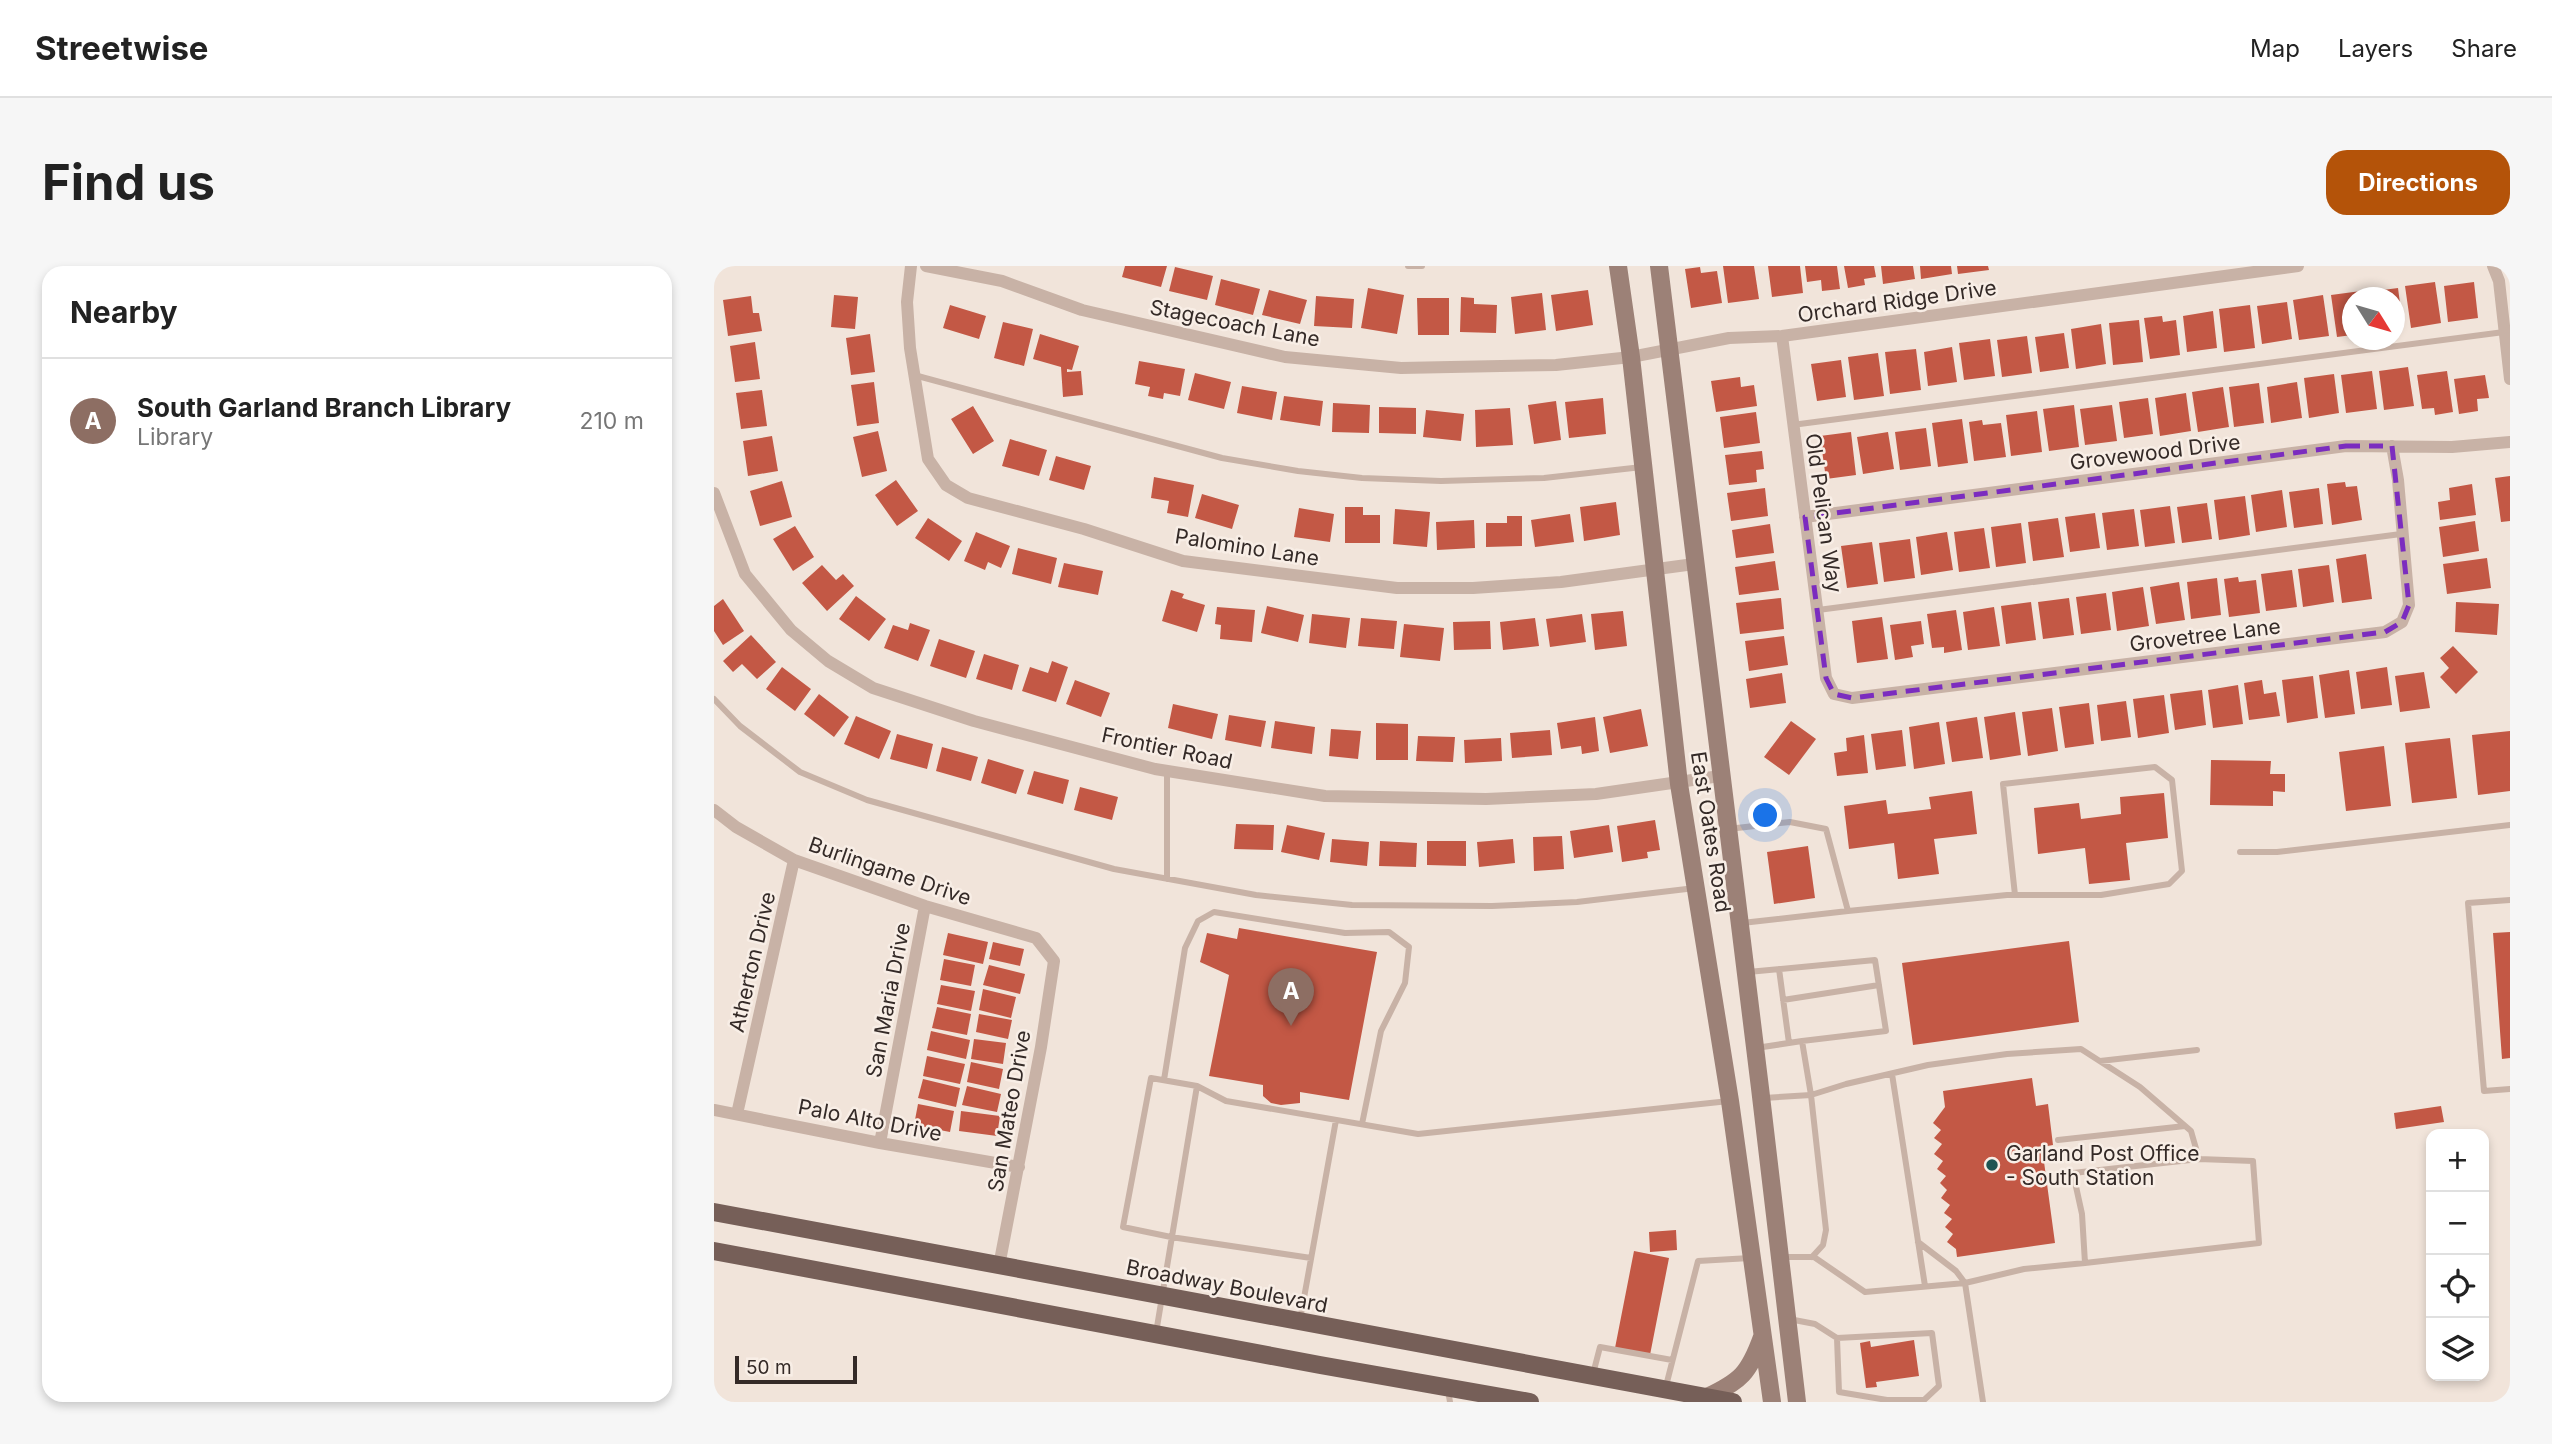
<!DOCTYPE html>
<meta charset="utf-8">
<style>
body{margin:0;font-family:Inter,sans-serif;background:#f6f6f6;color:#222}
.controls{position:absolute;right:21px;bottom:21px;display:grid;overflow:hidden;border-radius:14px;box-shadow:0 4px 10px #0003}
.controls button{width:63px;height:63px;display:grid;place-items:center;padding:0;border:0;border-bottom:2px solid #e0e0e0;background:#fff;color:#222;font:35px sans-serif}
.compass{position:absolute;left:1628px;top:21px;width:63px;height:63px;border-radius:50%;background:#fff;box-shadow:0 4px 10px #0003;rotate:127deg}
.scale{position:absolute;left:21px;bottom:18px;width:122px;box-sizing:border-box;padding-left:7px;border:4px solid #342a27;border-top:0;font-size:19px;line-height:24px;white-space:nowrap;color:#342a27;-webkit-text-stroke:5px #f8eee6;paint-order:stroke}
.you{position:absolute;left:1052px;top:550px;width:24px;height:24px;margin:-18px;border:5px solid #fff;border-radius:50%;background:#1a73e8;box-shadow:0 0 0 10px #1a73e833}
.badge{display:grid;place-items:center;width:46px;height:46px;border-radius:50%;background:#b45309;color:#fff;font-size:23px;font-weight:700}
.pin{position:absolute;translate:-50% -58px;filter:drop-shadow(0 2px 4px #0008)}
.pin::after{content:'';position:absolute;top:37px;width:24px;height:21px;background:inherit;clip-path:polygon(0 0,100% 0,50% 100%)}
.list{margin:0;padding:0;list-style:none}
h2{display:flex;justify-content:space-between;align-items:center;height:91px;margin:0;padding:0 28px;font-size:30px}
h2 small{font-size:23px;font-weight:400;color:#767676}
.list li{display:grid;grid-template-columns:46px 1fr auto;gap:21px;align-items:center;box-sizing:border-box;height:126px;padding:0 28px;border-top:2px solid #e0e0e0}
.list b{display:block;font-size:26px;white-space:nowrap}
.list p{margin:0;font-size:23px;white-space:nowrap;color:#767676}
.list em{font-size:23px;font-style:normal;color:#767676}
.icon{flex:none;width:38px;height:38px;fill:none;stroke:currentColor;stroke-width:2;stroke-linecap:round;stroke-linejoin:round}
.map{position:relative;flex:none;width:1796px;height:1136px;overflow:hidden;border-radius:21px}
header{display:flex;align-items:center;gap:42px;box-sizing:border-box;height:98px;padding:0 35px;background:#fff;border-bottom:2px solid #e0e0e0}
header strong{font-size:33px}
nav{display:flex;gap:38px;margin-inline-start:auto;font-size:24px}
.intro{display:flex;align-items:center;justify-content:space-between;box-sizing:border-box;height:168px;padding:0 42px}
h1{margin:0;font-size:49px}
.button{padding:18px 32px;border-radius:21px;background:#b45309;color:#fff;font-size:24px;font-weight:700}
main{display:flex;gap:42px;padding:0 42px}
aside{flex:1;background:#fff;border-radius:21px;box-shadow:0 4px 10px #0003}
.map>svg:first-child{display:block}
.building{fill:#c35845}
.lines{fill:none;stroke-linecap:round;stroke-linejoin:round}
.service{stroke:#c8b2a6;stroke-width:6}
.minor{stroke:#c8b2a6;stroke-width:12}
.secondary{stroke:#9c8177;stroke-width:18}
.primary{stroke:#765f58;stroke-width:18}
.marked{fill:none;stroke:#7b2cbf;stroke-width:5;stroke-dasharray:14 9;stroke-linejoin:round}
.poi-dot{fill:#1e5553;stroke:#f8eee6;stroke-width:2.5}
.labels{text-anchor:middle;dominant-baseline:central;stroke-width:5;stroke-linejoin:round;paint-order:stroke}
.street-label{font-size:21px;fill:#342a27;stroke:#f8eee6}
.poi-label{font-size:21px;fill:#342a27;stroke:#f8eee6;text-anchor:start}
</style>
<header>
<strong>Streetwise</strong>
<nav><a>Map</a><a>Layers</a><a>Share</a></nav>
</header>
<div class="intro"><h1>Find us</h1><a class="button">Directions</a></div>
<main>
<aside>
<h2>Nearby<small></small></h2>
<ul class="list">
<li><span class="badge" style="background:#8d6e63">A</span><div><b>South Garland Branch Library</b><p>Library</p></div><em>210 m</em></li>
</ul>
</aside>
<div class="map">
<svg width="1796" height="1136" viewBox="0 0 1796 1136">
<rect width="100%" height="100%" fill="#f1e4da"/>
<path class="building" d="M411,0H453L447,21L408,11Z
M1009,0H1040L1045,33L1014,37Z
M1054,0H1086L1089,27L1058,31Z
M1091,0H1123L1126,23L1108,25L1107,14L1093,16Z
M1130,0H1160L1162,11L1150,13L1151,19L1134,22Z
M1167,0H1199L1201,13L1169,18Z
M1206,0H1237L1238,8L1207,13Z
M1243,0H1274L1275,4L1244,8Z
M461,1L499,10L493,34L455,25Z
M986,1L987,7L1003,5L1008,37L977,42L971,3Z
M507,13L546,23L539,49L501,39Z
M1721,16L1727,57L1697,62L1691,20Z
M1760,16L1764,52L1734,56L1730,20Z
M654,22L690,29L683,68L647,62Z
M1684,22L1689,60L1680,61V32H1655L1654,26Z
M555,24L593,34L586,58L548,49Z
M874,24L879,59L842,65L837,29Z
M1647,25L1648,32H1638V69L1623,71L1617,29Z
M828,27L832,64L801,68L797,31Z
M120,29L144,31L141,63L117,61Z
M1609,29L1615,70L1585,74L1579,34Z
M37,30L39,47H45L48,65L14,70L9,34Z
M602,30L640,33L638,62L600,60Z
M747,31L760,32V38L783,39L782,67L746,66Z
M703,32H735V69H704Z
M1573,36L1578,73L1548,78L1543,40Z
M236,39L272,50L265,73L229,62Z
M1536,39L1541,82L1510,86L1505,43Z
M1499,45L1503,82L1473,86L1469,50Z
M1448,50L1449,56L1462,54L1466,89L1436,93L1430,52Z
M1425,54L1429,96L1399,99L1395,57Z
M289,56L319,63L310,100L280,92Z
M1387,58L1392,98L1362,103L1357,63Z
M1350,67L1355,102L1326,106L1321,71Z
M156,68L161,106L137,109L132,72Z
M326,68L365,80L358,104L353,103V106L367,105L369,129L349,131L347,101L319,93Z
M1313,70L1318,107L1288,111L1283,74Z
M1276,73L1281,110L1250,114L1245,77Z
M41,76L46,113L21,116L16,80Z
M1238,81L1243,116L1214,120L1210,86Z
M1202,83L1207,124L1176,128L1171,86Z
M1164,87L1170,130L1140,134L1134,91Z
M1127,94L1132,131L1103,135L1097,98Z
M425,95L471,103L466,130L450,127L449,133L434,130L436,121L421,118Z
M1694,101L1700,140L1670,144L1665,105Z
M1658,105L1663,143L1632,147L1627,109Z
M1733,105L1739,146L1721,149L1720,142L1708,143L1703,109Z
M481,107L517,116L510,143L474,134Z
M1620,108L1625,147L1595,152L1590,112Z
M1771,109L1775,132L1763,133L1764,145L1745,148L1740,113Z
M1026,111L1027,121L1040,119L1043,140L1002,146L997,115Z
M160,116L165,157L143,160L137,119Z
M1583,116L1588,152L1557,157L1553,121Z
M1545,117L1550,157L1520,161L1515,121Z
M528,120L563,126L558,154L523,147Z
M1509,121L1515,161L1484,166L1478,126Z
M48,124L53,160L27,163L22,127Z
M1472,127L1477,165L1446,170L1441,132Z
M570,130L609,135L606,160L566,154Z
M889,132L892,168L855,172L851,136Z
M1434,132L1439,168L1410,172L1405,136Z
M842,135L847,174L820,178L814,139Z
M619,137L656,139L655,167L618,166Z
M1360,139L1365,181L1335,185L1329,143Z
M1398,139L1403,175L1371,179L1366,143Z
M259,140L280,175L259,188L237,153Z
M665,141L702,142V168L665,167Z
M796,142L799,179L762,181L761,144Z
M712,144L750,148L747,175L709,171Z
M1323,145L1328,186L1297,190L1292,149Z
M1042,146L1046,177L1010,182L1006,151Z
M1248,153L1254,197L1224,201L1218,157Z
M1268,154L1269,159L1287,157L1292,191L1260,195L1255,156Z
M1212,162L1217,200L1186,204L1181,166Z
M164,165L173,205L148,211L139,171Z
M1137,166L1142,209L1112,213L1106,170Z
M1174,166L1180,203L1149,208L1143,171Z
M58,170L64,205L34,210L29,175Z
M296,173L333,184L325,210L288,200Z
M1048,185L1050,203L1042,204L1043,216L1015,219L1011,189Z
M342,190L377,200L370,224L335,214Z
M1796,210V255L1787,256L1781,212Z
M440,211L480,219L474,251L453,247L455,235L437,232Z
M182,214L204,245L183,260L161,229Z
M68,215L78,251L46,260L36,225Z
M1631,216L1632,221L1643,220L1648,254L1618,259L1613,218Z
M1758,218L1762,249L1726,254L1724,236L1736,234L1735,222Z
M1051,222L1054,250L1017,255L1013,227Z
M1605,222L1609,258L1580,262L1575,226Z
M1568,224L1573,261L1542,266L1537,229Z
M488,228L525,239L518,263L481,252Z
M1531,230L1536,269L1505,274L1500,234Z
M902,236L906,269L870,275L866,241Z
M1493,237L1498,273L1468,277L1463,241Z
M1456,240L1461,277L1431,281L1426,244Z
M631,241H649V249H666V277H631Z
M585,242L620,248L616,276L580,271Z
M681,243L716,246L713,281L679,278Z
M1420,243L1425,280L1393,284L1388,247Z
M1381,247L1386,282L1356,286L1351,251Z
M856,248L860,276L821,281L817,254Z
M793,250H808V280L772,281V257H793Z
M214,252L248,275L235,295L201,272Z
M1344,252L1350,291L1319,295L1314,256Z
M760,254L761,282L723,284L722,256Z
M1761,255L1765,285L1729,291L1725,261Z
M1307,257L1312,297L1282,301L1277,261Z
M1056,258L1060,287L1022,292L1018,264Z
M81,260L100,291L79,305L59,273Z
M1270,262L1276,302L1245,306L1240,266Z
M262,266L296,280L287,302L274,296L271,304L250,295Z
M1233,266L1239,304L1207,309L1202,271Z
M1196,273L1201,312L1170,316L1165,277Z
M1158,276L1164,318L1133,322L1127,280Z
M304,282L343,292L337,318L298,308Z
M1652,288L1658,333L1628,337L1622,293Z
M1773,292L1777,322L1733,328L1729,298Z
M1061,295L1065,324L1025,329L1021,301Z
M350,297L389,305L384,329L344,321Z
M108,299L122,314L129,308L140,320L113,345L88,317Z
M1615,299L1620,336L1589,341L1584,303Z
M1578,304L1583,341L1552,345L1547,308Z
M1524,311L1525,316L1542,314L1546,347L1515,351L1510,313Z
M1503,312L1507,349L1477,353L1473,316Z
M1465,316L1471,354L1442,358L1436,321Z
M1429,321L1435,360L1403,365L1398,326Z
M457,324L470,328L468,332L491,339L483,366L448,355Z
M1392,327L1397,364L1367,368L1362,331Z
M142,330L172,353L155,375L125,353Z
M1067,332L1070,363L1026,368L1022,337Z
M1355,332L1360,369L1329,373L1324,336Z
M9,333L30,365L9,379L0,365V340Z
M1317,336L1322,374L1292,378L1287,340Z
M1742,336L1785,338L1783,369L1741,366Z
M553,340L590,349L584,376L547,367Z
M503,341L541,344L538,376L506,373L507,359L501,358Z
M1280,341L1286,380L1254,384L1249,346Z
M1242,344L1248,384L1230,387V381L1218,382L1213,348Z
M909,345L913,380L881,384L877,348Z
M598,348L636,352L632,382L595,377Z
M868,348L872,376L836,381L832,353Z
M1168,351L1174,393L1143,397L1138,355Z
M647,352L683,355L680,383L644,380Z
M821,352L825,380L789,384L786,356Z
M776,355L777,383L740,384L739,356Z
M1207,355L1210,378L1197,380L1199,391L1181,394L1176,359Z
M196,357L216,364L204,395L170,382L179,359L194,364Z
M690,358L730,362L726,395L686,391Z
M37,369L62,396L43,413L28,398L19,406L9,395Z
M1070,370L1074,399L1035,405L1031,375Z
M225,373L261,385L252,412L216,400Z
M1739,380L1764,406L1742,428L1726,411L1735,402L1726,392Z
M270,388L305,399L298,424L262,413Z
M338,395L354,401L342,436L308,425L316,401L334,407Z
M68,401L97,423L81,445L52,423Z
M1673,401L1678,439L1647,443L1642,406Z
M1635,404L1641,448L1611,452L1605,409Z
M1710,406L1716,442L1686,446L1681,410Z
M1068,407L1072,437L1036,442L1032,413Z
M1599,410L1604,452L1573,457L1568,414Z
M361,414L396,427L387,451L352,438Z
M1548,414L1550,428L1562,426L1566,450L1535,454L1530,417Z
M1524,419L1529,458L1499,462L1494,424Z
M1488,424L1492,459L1461,464L1456,428Z
M105,428L135,451L120,471L90,448Z
M1450,429L1455,467L1424,472L1419,433Z
M1412,435L1417,471L1387,475L1383,439Z
M1375,437L1380,478L1351,482L1345,441Z
M459,438L504,448L498,473L454,462Z
M1338,442L1344,485L1314,490L1308,446Z
M927,443L934,480L896,487L889,451Z
M1301,446L1307,489L1276,494L1270,451Z
M515,449L552,455L547,481L511,474Z
M142,450L177,465L165,493L130,478Z
M881,451L885,485L868,488L867,480L847,483L843,457Z
M1263,451L1269,492L1238,496L1232,456Z
M561,455L601,461L598,488L557,482Z
M1077,455L1102,473L1075,509L1050,491Z
M1225,456L1231,498L1200,503L1195,461Z
M662,457L694,458V494H662Z
M617,463L647,465L644,493L615,490Z
M836,464L838,489L798,492L796,467Z
M1188,464L1192,500L1162,504L1157,468Z
M1796,465V525L1764,529L1758,469Z
M183,468L219,478L213,503L176,493Z
M1150,469L1154,507L1123,510L1120,487L1133,485L1132,472Z
M704,470L741,471L739,496L702,495Z
M787,472L788,495L751,497L750,474Z
M1736,472L1743,532L1698,537L1691,477Z
M1670,480L1677,540L1632,545L1625,486Z
M228,481L264,491L257,515L222,505Z
M274,493L310,504L302,528L267,517Z
M1497,494L1557,495L1556,508H1571V526L1559,525V540L1496,539Z
M320,505L355,514L349,538L313,528Z
M366,521L404,531L398,554L360,544Z
M1258,525L1263,568L1220,573L1225,608L1184,613L1180,577L1135,583L1130,540L1172,534L1174,548L1217,543L1215,531Z
M1450,527L1454,572L1412,577L1416,614L1375,618L1371,582L1324,588L1320,542L1365,537L1367,553L1407,548L1406,531Z
M941,554L946,584L933,586L934,592L908,596L903,560Z
M522,558L560,559L559,584L520,583Z
M573,559L611,567L605,594L567,586Z
M895,559L899,586L860,592L856,565Z
M848,570L850,603L820,605L819,571Z
M618,573L655,576L653,600L616,596Z
M799,573L801,597L765,601L763,576Z
M666,575L703,577L702,601L665,600Z
M713,575H752V600L713,599Z
M1094,580L1101,632L1060,638L1053,586Z
M525,662L663,686L635,834L586,826V837L567,839L557,837L549,830V819L495,810L515,709L486,696L493,667L523,673Z
M1796,666V792L1788,793L1779,667Z
M234,667L274,676L269,698L229,689Z
M1355,675L1365,756L1199,779L1188,697Z
M279,676L310,683L306,700L275,693Z
M230,693L261,699L257,720L226,714Z
M275,699L311,708L306,728L269,719Z
M227,719L261,725L257,745L223,738Z
M269,723L302,731L297,752L265,744Z
M223,741L257,748L253,769L218,762Z
M265,748L298,754L294,773L262,766Z
M217,765L256,774L252,793L213,784Z
M260,773L292,777L289,798L257,793Z
M213,790L251,798L246,818L209,810Z
M257,796L289,803L285,823L253,816Z
M1318,812L1322,840L1334,838L1339,879L1328,881L1341,977L1243,991L1242,983L1233,976L1239,968L1231,961L1238,953L1230,947L1236,939L1227,932L1233,924L1226,917L1232,910L1223,903L1229,895L1220,888L1228,878L1220,872L1227,864L1219,857L1231,841L1229,825Z
M209,813L246,822L242,841L204,832Z
M253,820L287,828L283,846L248,839Z
M204,838L240,845L236,866L200,859Z
M1727,840L1730,856L1682,863L1680,847Z
M247,845L286,850L283,870L245,865Z
M962,964L963,984L936,986L935,966Z
M920,985L955,992L936,1089L901,1082Z
M1200,1074L1205,1110L1162,1116L1163,1121L1152,1122L1146,1077L1156,1075L1157,1081Z"/>
<g class="lines">
<path class="service" d="M694,0H708
M200,109L508,192L584,205L648,212L727,215L830,212L928,201
M1078,159L1790,66
M1104,344L1687,268
M0,433L26,460L86,506L153,534L400,603L542,629L638,639L778,640L863,636L981,622
M1014,563L1076,556L1112,563L1134,645L1028,657
M1526,586H1563L1796,559
M453,613V505
M1796,634L1754,637L1770,825L1796,823
M1134,645L1293,629H1387L1455,618L1468,605L1458,514L1441,501L1289,518L1301,629
M1065,703L1075,777
M1034,706L1161,694L1172,765L1088,775L1097,829L1112,964L1109,979L1098,991
M1069,734L1165,719
M1042,782L1088,775
M1386,795L1483,784
M1178,808L1211,1020
M450,814L471,682L484,655L500,646L631,667L675,666L695,681L691,717L667,765L648,858
M1050,832L1097,829L1132,818L1214,799L1293,788L1367,783L1426,821L1477,865L1485,893L1359,907L1368,948L1371,997L1310,1003L1251,1017L1269,1136
M1344,874L1471,860
M1204,976L1242,1005L1251,1017
M1068,991H1100L1151,1026L1251,1017
M597,992L457,971L409,961L437,812L483,820L512,835L704,868L1015,835
M1371,997L1545,977L1539,895L1485,893
M1075,1053L1101,1058L1123,1072L1218,1067L1225,1120L1208,1136
M586,1054L622,854
M442,1067L483,820
M1123,1072L1125,1126L1173,1134
M879,1108L886,1081L958,1094
M952,1120L984,995L1036,992
M734,1124L736,1136
M1173,1136V1134H1209"/>
<path class="minor" d="M197,0L193,36L196,82L214,193L232,219L254,232L370,263L469,295L683,322H759L847,316L980,298
M212,0L288,15L368,44L571,91L687,102L842,99L917,91L1015,72L1068,70L1584,0
M1779,0L1785,15L1796,113
M1068,70L1112,412L1120,428L1138,432L1671,366L1688,356L1695,339L1684,214L1678,180
M0,227L31,308L77,364L114,395L159,422L260,455L441,503L611,530L772,533L882,528L1006,510
M1091,251L1632,180L1738,181L1796,176
M0,544L22,561L80,594L211,640L322,672L340,695L327,781L285,1000
M0,844L166,877L305,901
M23,848L80,594
M166,877L211,640"/>
<path class="secondary" d="M904,0L917,91L965,518L1016,835L1058,1136
M945,0C990,379 1040,757 1083,1136
M993,1131C1027,1115 1035,1107 1048,1071"/>
<path class="primary" d="M0,946L1019,1136
M0,985L606,1099L816,1136"/>
</g>
<path class="marked" d="M1632,180H1678L1695,339L1688,356L1671,366L1138,432L1120,428L1112,412L1091,251Z"/>
<circle class="poi-dot" cx="1278" cy="899" r="7"/>
<g class="labels">
<g class="street-label">
<text transform="translate(1183 35) rotate(-8)">Orchard Ridge Drive</text>
<text transform="translate(521 57) rotate(11)">Stagecoach Lane</text>
<text transform="translate(1441 186) rotate(-7)">Grovewood Drive</text>
<text transform="translate(1110 247) rotate(82)">Old Pelican Way</text>
<text transform="translate(533 281) rotate(9)">Palomino Lane</text>
<text transform="translate(1491 369) rotate(-7)">Grovetree Lane</text>
<text transform="translate(453 482) rotate(12)">Frontier Road</text>
<text transform="translate(997 566) rotate(81)">East Oates Road</text>
<text transform="translate(176 605) rotate(19)">Burlingame Drive</text>
<text transform="translate(38 696) rotate(-77)">Atherton Drive</text>
<text transform="translate(174 734) rotate(-79)">San Maria Drive</text>
<text transform="translate(295 845) rotate(-80)">San Mateo Drive</text>
<text transform="translate(156 854) rotate(11)">Palo Alto Drive</text>
<text transform="translate(513 1020) rotate(11)">Broadway Boulevard</text>
</g>
<g class="poi-label">
<text x="1292" y="887">Garland Post Office<tspan x="1292" dy="24">- South Station</tspan></text>
</g>
</g>
</svg>
<div class="controls">
<button>+</button>
<button>−</button>
<button><svg class="icon" aria-label="locate" viewBox="0 0 24 24"><circle cx="12" cy="12" r="6"/><path d="M12 2v4M12 18v4M2 12h4M18 12h4"/></svg></button>
<button><svg class="icon" aria-label="layers" viewBox="0 0 24 24"><path d="M12 4l9 5-9 5-9-5zM3 14l9 5 9-5"/></svg></button>
</div>
<svg class="compass" viewBox="-18 -18 36 36"><path d="M0-13l5 13h-10z" fill="#e53935"/><path d="M0 13l5-13h-10z" fill="#767676"/></svg>
<div class="scale">50 m</div>
<div class="you"></div>
<div class="pin badge" style="left:577px;top:760px;background:#8d6e63">A</div>
</div>
</main>
